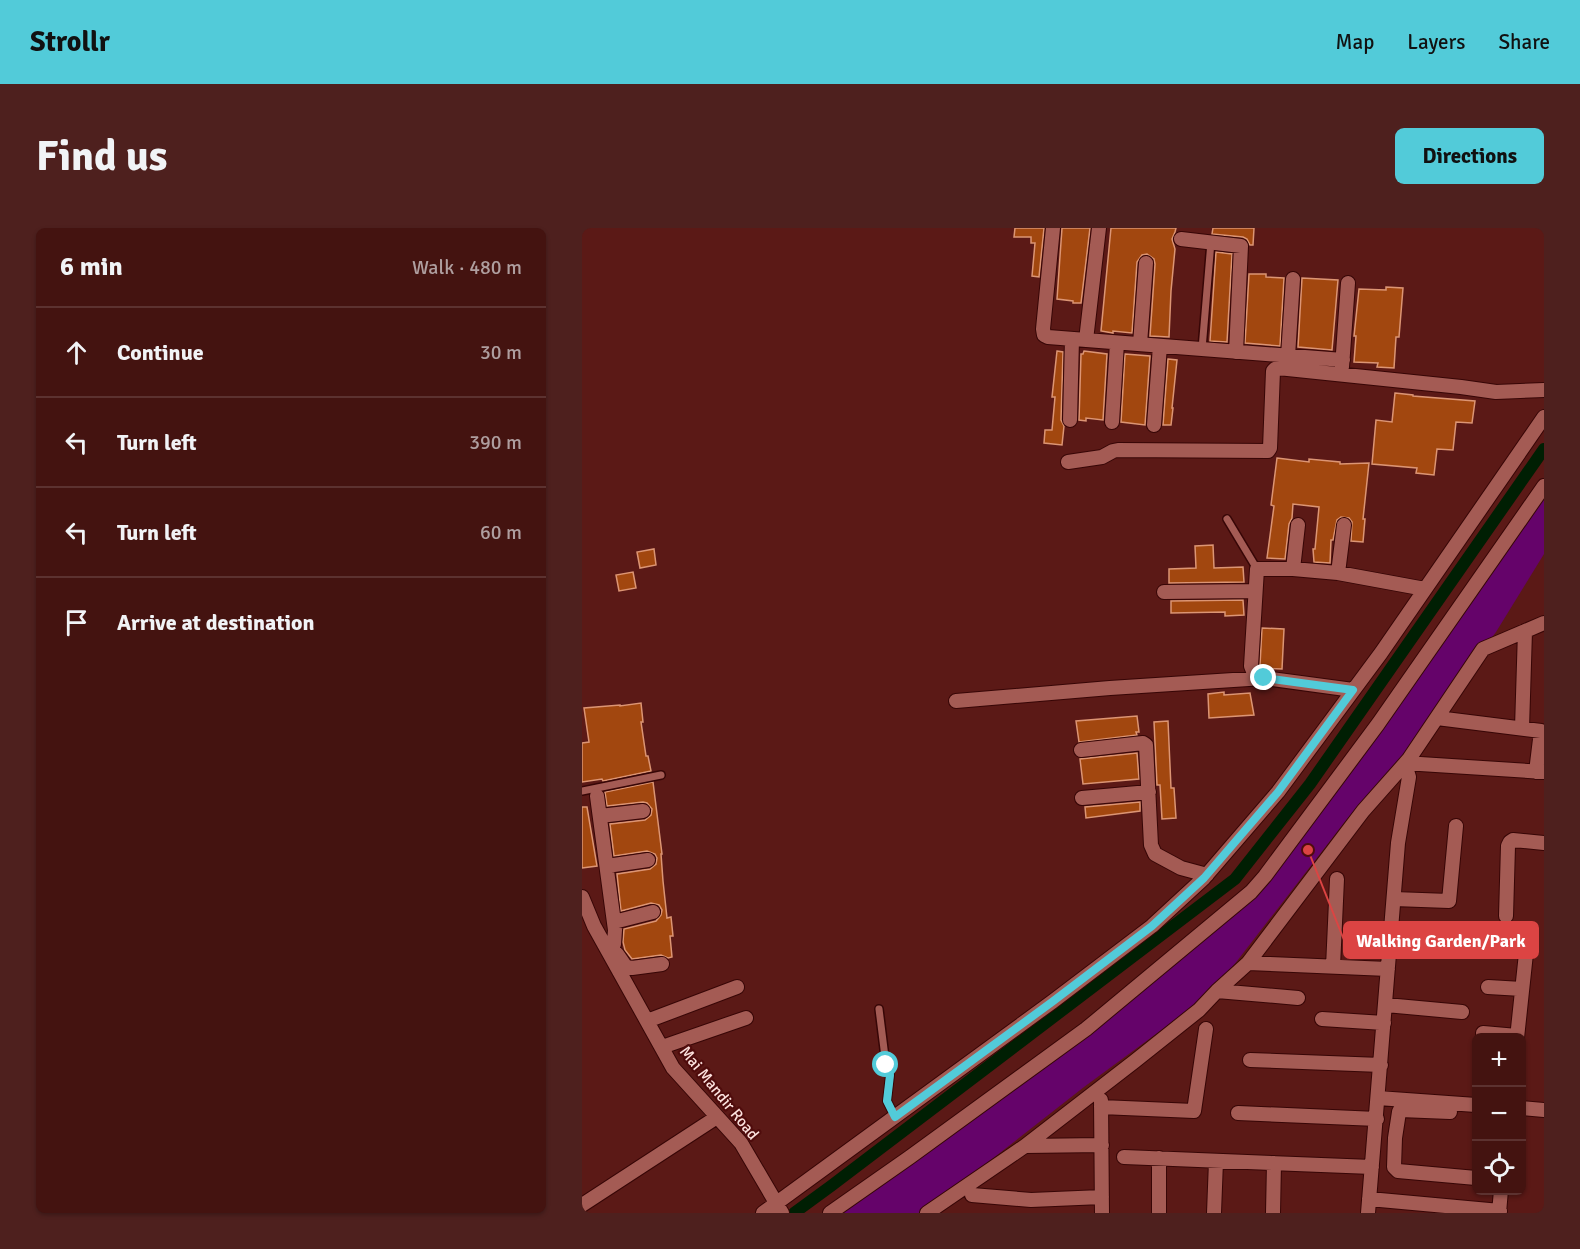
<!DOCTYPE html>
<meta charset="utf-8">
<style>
body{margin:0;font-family:Signika,sans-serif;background:#4e201e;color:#f1f3f6}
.controls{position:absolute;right:18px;bottom:18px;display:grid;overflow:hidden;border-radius:9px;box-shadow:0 2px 4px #0004}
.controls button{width:54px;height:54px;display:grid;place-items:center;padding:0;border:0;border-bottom:2px solid #5c3230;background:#441310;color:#f1f3f6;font:30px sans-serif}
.stop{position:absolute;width:18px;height:18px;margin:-14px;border:4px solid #52cbd9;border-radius:50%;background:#fff}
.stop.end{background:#52cbd9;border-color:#fff;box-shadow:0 2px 6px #0008}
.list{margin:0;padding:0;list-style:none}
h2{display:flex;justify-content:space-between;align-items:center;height:78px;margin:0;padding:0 24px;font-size:26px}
h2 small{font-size:20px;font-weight:400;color:#af9e9f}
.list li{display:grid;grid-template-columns:39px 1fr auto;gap:18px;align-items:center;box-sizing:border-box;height:90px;padding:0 24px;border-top:2px solid #5c3230}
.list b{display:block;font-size:22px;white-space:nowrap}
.list em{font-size:20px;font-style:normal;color:#af9e9f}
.icon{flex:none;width:33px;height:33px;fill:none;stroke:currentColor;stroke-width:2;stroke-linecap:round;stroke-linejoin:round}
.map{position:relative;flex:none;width:962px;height:985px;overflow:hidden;border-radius:9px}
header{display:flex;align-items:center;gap:36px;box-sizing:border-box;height:84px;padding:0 30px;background:#52cbd9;color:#111}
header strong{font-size:28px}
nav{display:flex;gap:33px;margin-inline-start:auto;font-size:21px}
.intro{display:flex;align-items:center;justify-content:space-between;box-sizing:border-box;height:144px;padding:0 36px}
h1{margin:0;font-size:42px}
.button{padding:15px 27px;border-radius:9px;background:#52cbd9;color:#111;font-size:21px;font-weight:700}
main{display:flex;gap:36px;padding:0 36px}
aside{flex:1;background:#441310;border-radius:9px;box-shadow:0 2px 4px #0004}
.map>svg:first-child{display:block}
.green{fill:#65036a}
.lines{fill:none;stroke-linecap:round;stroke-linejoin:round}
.canal{stroke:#001f03;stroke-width:12}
.building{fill:#a2470f;stroke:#dc9574;stroke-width:1.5}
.service-casing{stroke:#370606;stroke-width:10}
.minor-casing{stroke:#370606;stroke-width:16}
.service{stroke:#a45b54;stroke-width:7}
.minor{stroke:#a45b54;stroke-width:14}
.route{stroke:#52cbd9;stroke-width:8}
.labels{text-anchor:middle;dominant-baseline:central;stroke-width:4.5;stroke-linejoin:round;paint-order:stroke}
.street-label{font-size:16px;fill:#fce2de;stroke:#4f0c0c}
.leader{fill:none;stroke:#dc4443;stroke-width:2}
.callout-dot{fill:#dc4443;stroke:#4f0c0c;stroke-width:2}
.callout{fill:#dc4443;stroke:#dc4443;stroke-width:2}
.callout-label{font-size:18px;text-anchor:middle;font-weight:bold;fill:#fff}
</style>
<header>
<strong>Strollr</strong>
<nav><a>Map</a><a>Layers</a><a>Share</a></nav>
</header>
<div class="intro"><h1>Find us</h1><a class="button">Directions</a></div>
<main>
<aside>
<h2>6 min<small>Walk · 480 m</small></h2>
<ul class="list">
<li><svg class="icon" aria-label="ahead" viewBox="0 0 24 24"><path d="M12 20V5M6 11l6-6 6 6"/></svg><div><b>Continue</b></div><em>30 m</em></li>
<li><svg class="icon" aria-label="left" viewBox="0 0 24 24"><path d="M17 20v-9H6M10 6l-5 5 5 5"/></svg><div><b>Turn left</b></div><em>390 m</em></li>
<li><svg class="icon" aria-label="left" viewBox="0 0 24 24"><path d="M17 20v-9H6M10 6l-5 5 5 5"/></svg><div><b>Turn left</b></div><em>60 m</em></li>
<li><svg class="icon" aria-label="arrive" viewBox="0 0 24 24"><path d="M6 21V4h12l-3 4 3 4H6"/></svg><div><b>Arrive at destination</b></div></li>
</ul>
</aside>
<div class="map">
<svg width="962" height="985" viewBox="0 0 962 985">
<rect width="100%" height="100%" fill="#5b1916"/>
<path class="green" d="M962,267V326L914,404L814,540L765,591L631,764L502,859L359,971L338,985H256L687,652Z"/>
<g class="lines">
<path class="canal" d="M212,985L249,958L653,651L728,556L962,221"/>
</g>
<path class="building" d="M433,0H462L457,49L450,48L453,15H449V9H432Z
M480,0H508L499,75H491V73L475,71Z
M529,0H594L593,4L590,11L593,21L589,63L587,109L568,108L573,36L572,31L565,26L560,27L555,34L550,105L531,103V105L519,103Z
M631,0H672L671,17H668L665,11L661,9L630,6Z
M634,24L650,26L645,114L628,113Z
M667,46H684V49L702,50L698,118L663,115Z
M720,50L756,52L750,122L716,119Z
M804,59L821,60L817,109H814L812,140L795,139L796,135L772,134L774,108H772L777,61L804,62Z
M475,123L481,124L479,192L482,198L480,217L462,215L463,202H470L473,169H470Z
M502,123L525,126L521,192L504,190V193L497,192L499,126H501Z
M543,126L568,128L563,197L539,194Z
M586,131L595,132L590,180H591L589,197H581Z
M813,165L831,167V168L893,173L890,195L874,194L871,222L855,221L852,247L834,245L835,240L790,236L794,192L810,194Z
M695,230L727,234V231L758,234V236L787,235L781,291H783L781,314L769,313L770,294L767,290L759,289L755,292L751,312H749L748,335L732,334L731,321H733L737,279L711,276L710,290L707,296L703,331L685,330L692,278L689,277Z
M631,317L632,340L661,339L662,354L587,355V341L614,340L613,318Z
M72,321L74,337L58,340L55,324Z
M51,344L54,360L37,363L34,347Z
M661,372L662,387L643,388V384L589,385V373Z
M680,400L702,401L700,441L680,440L678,437Z
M642,464V467L668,465L672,487L627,490L626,466Z
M59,475L61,494H59L64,528H66L69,543L21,553L20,551L0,554V515L7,514L2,480L38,477V478Z
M555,488L557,504H554L555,507L497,514L494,493Z
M586,493L589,560H592L594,590L580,591L578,557H575L572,494Z
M555,525L557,551L501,556L498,531Z
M71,554L80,626H79L81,653L85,690L89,689L91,708H88L90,729L86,730L79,727L50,731L43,722L41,714L42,701L74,693L79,687L80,682L77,677L69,675L39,683L35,646L68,641L74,636L75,630L73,626L65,623L32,628L28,596L63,592L69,587L70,581L65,575L61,574L25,578L23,564Z
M558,574V583L504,590L503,579Z
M0,579H5L15,638L0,640Z"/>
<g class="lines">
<defs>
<path id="service" d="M620,121L629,14
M645,291L675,341
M0,563L79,547
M297,781L304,837L308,847L305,873L313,889"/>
<path id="minor" d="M471,0L461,101L462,107L466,109L761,132
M599,11L659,18L654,124
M504,112L517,0
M558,116L564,35
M706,128L711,51
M760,139L766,55
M488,192L490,111
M530,194L535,115
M572,197L578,118
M486,234L520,229L531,223L536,222L686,223L688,220L691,143L693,141L696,140L879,159L914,164L962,162
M711,341L716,297
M756,345L762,297
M582,364L673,363
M674,450L669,438L675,341H711L756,345L843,361
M374,473L528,460L682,450L771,462
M855,490L959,503L954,544
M940,500L943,403
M499,522L561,515L564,517L569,617L573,626L599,640L625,647
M15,568L33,702L32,716L28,726
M500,570L567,564
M18,588L61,583
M25,638L66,632
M0,669L12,698L91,840L159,915L200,985
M812,671L867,673L874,598
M924,688L926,618L928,614L931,612L962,615
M32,694L71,684
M903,711L941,713L945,716L935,810
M808,720L867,723
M35,726L44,739L50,740L80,736
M666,735L806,741
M751,739L755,651
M906,759L940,761
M635,763L716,770
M804,777L880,784
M740,791L802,795
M65,793L155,759
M901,805L935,808
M80,819L164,790
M668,832L799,837
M796,870L894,877
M519,872L520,985
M519,879L612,883L624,801
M939,880L962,882
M868,884L818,882L817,884L813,910L812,939L816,943L894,950
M656,885L795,891
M443,918L520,917
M542,929L790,939
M390,967L449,972L520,969
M787,971L918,983
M0,977L135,889
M181,985L470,774L570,698L622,650L696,564L799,425L962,189
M248,985L328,929L504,801L669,664L683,648L796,496L962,258
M345,985L443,918L553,833L617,782L635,763L666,735L781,583L827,531L901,421L962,395
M577,985V930
M632,985L634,933
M691,985L692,935
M786,985L816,615L827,549L823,536H838L962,544
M917,985L919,962"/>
</defs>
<use href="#service" class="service-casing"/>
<use href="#minor" class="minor-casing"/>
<use href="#service" class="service"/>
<use href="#minor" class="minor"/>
</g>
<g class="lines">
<path class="route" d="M304,837L308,847L305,873L313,889L470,774L570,698L622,650L696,564L771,462L682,450"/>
</g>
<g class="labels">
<g class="street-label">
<text transform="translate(137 865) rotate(51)">Mai Mandir Road</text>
</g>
</g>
<path class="leader" d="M726 622L762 712"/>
<circle class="callout-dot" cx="726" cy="622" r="6"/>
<rect class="callout" x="762" y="694" width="194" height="36" rx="6"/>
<g class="callout-label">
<text x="859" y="719">Walking Garden/Park</text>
</g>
</svg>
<div class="controls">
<button>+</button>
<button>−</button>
<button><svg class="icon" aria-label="locate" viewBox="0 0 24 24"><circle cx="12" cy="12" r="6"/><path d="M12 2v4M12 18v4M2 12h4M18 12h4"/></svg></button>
</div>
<div class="stop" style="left:304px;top:837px"></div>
<div class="stop end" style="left:682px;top:450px"></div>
</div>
</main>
